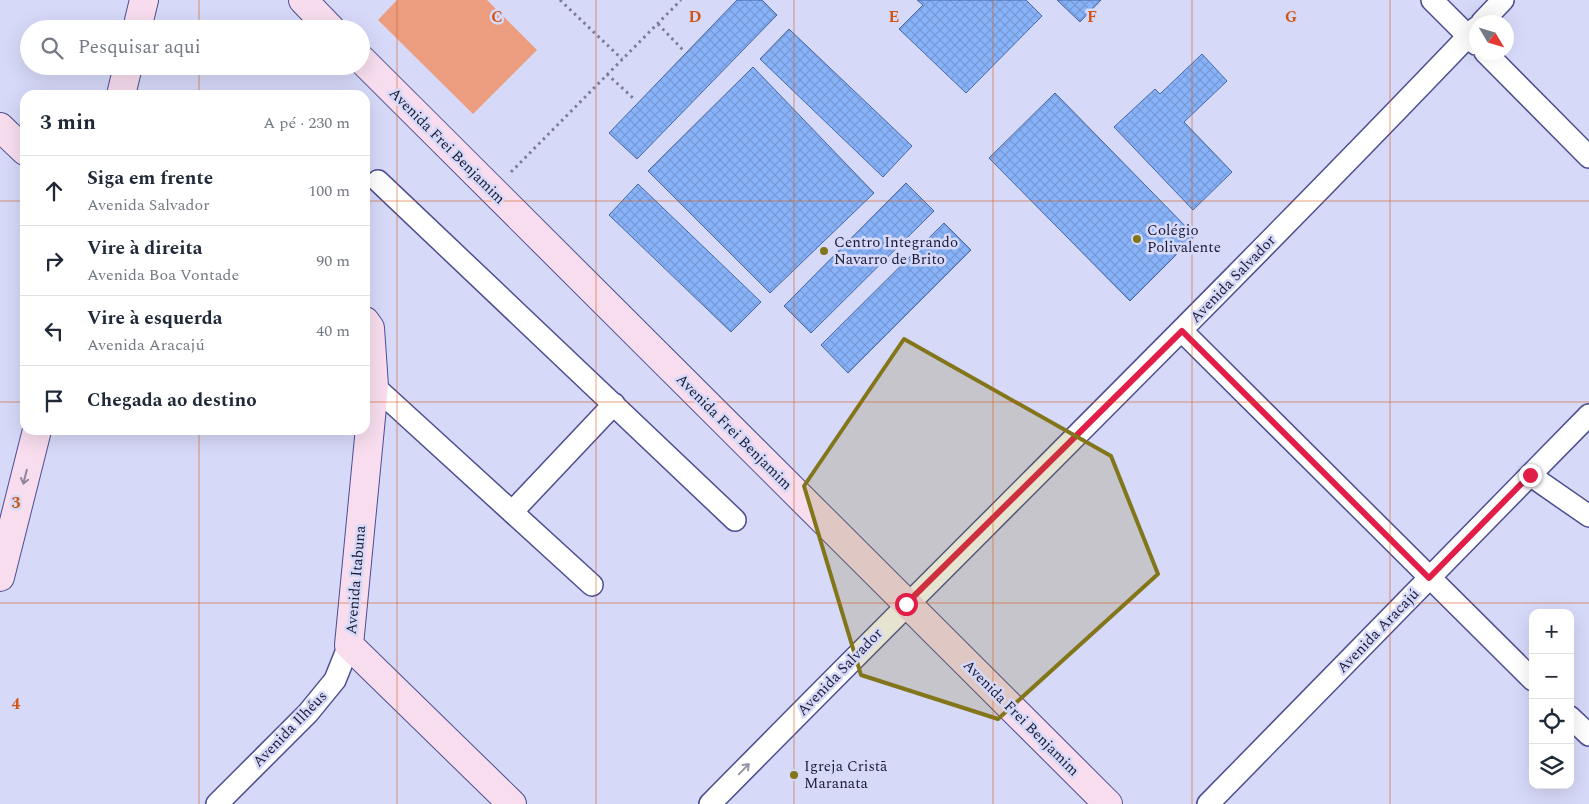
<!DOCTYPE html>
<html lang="pt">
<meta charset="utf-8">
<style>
body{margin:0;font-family:Spectral,serif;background:#f2f2f3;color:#1f2937}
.controls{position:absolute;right:15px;bottom:15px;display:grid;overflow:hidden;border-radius:10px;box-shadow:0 5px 20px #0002}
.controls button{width:45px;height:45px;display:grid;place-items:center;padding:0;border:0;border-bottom:1px solid #e0e1e3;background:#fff;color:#1f2937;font:25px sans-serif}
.compass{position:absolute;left:1469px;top:15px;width:45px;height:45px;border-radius:50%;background:#fff;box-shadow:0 5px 20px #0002;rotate:128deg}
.stop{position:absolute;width:15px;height:15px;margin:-11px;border:4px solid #e11d48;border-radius:50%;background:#fff}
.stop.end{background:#e11d48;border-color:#fff;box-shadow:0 1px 5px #0008}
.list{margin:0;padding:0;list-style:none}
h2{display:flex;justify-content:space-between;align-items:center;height:65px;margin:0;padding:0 20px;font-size:21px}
h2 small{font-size:16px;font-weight:400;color:#747a83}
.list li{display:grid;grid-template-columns:32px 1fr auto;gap:15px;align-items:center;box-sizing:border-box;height:70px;padding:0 20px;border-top:1px solid #e0e1e3}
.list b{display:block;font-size:19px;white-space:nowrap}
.list p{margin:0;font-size:16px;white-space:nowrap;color:#747a83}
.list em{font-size:16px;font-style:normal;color:#747a83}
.icon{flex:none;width:28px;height:28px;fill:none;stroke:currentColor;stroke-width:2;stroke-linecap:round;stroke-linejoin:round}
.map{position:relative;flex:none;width:1589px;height:804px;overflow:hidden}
.search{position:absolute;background:#fff;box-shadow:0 5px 20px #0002;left:20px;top:20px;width:350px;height:55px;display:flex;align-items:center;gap:12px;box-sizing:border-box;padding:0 18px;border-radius:28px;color:#747a83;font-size:19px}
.panel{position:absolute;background:#fff;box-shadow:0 5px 20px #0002;left:20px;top:90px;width:350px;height:345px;border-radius:15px}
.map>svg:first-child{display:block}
.grass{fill:#ec9d80}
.building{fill:url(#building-cross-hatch);stroke:#4367a5}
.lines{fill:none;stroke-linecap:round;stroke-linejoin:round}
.street-casing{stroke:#4d4e91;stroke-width:24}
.secondary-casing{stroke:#4d4e91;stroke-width:30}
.path{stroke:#7a7c9a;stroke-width:3;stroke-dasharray:2.5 4;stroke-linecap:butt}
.street{stroke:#fff;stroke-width:21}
.secondary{stroke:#f7ddee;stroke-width:28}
.oneway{stroke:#93859b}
.oneway2{stroke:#9898a5}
.route{stroke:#e11d48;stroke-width:6}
.marked{fill:#83761a;fill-opacity:0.2;stroke:#83761a;stroke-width:4;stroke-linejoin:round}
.grid{fill:none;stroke:#d35310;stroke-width:1;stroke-opacity:0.55}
.poi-dot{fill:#83761a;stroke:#d6d9f8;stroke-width:2}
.labels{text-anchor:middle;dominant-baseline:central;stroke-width:5;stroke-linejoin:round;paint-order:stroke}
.street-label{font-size:15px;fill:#191a36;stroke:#d6d9f8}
.poi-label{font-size:15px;fill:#191a36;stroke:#d6d9f8;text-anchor:start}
.grid-label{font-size:16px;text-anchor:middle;font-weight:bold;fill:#d35310;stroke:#d6d9f8;stroke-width:5;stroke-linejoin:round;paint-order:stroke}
</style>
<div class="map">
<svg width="1589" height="804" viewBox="0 0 1589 804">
<defs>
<pattern id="building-cross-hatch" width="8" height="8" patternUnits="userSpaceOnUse" patternTransform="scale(1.25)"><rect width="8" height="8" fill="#89b3f9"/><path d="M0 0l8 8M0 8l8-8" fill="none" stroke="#7699d6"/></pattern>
</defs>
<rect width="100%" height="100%" fill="#d6d9f8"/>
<path class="grass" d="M397,0H487L537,50L473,114L378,20Z"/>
<path class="building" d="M737,0H762L777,15L637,159L609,133Z
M917,0H1026L1042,16L966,93L899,29L923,5Z
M1057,0H1101L1080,22Z
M789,29L912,146L883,177L760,59Z
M1202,54L1227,81L1184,122L1232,172L1193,210L1114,127L1155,89L1160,94Z
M753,67L874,193L770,293L648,171Z
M1055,93L1195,236L1130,301L989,158Z
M906,183L934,211L811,333L784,306Z
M638,184L761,302L731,332L609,215Z
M944,223L971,250L848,373L821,345Z"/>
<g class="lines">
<defs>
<path id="street" d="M1432,0L1476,44
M1482,22L1503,0
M1485,52L1589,157
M378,181L735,520
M1182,331L1533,680
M374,386L592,585
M1530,475L1589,516
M512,512L614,404
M1570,717L1589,735
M217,804L308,713L335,680L349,645
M710,804C965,545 1225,291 1476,28
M1208,804L1589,415"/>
<path id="secondary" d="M303,0L331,29
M137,29L144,0
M361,59L1108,804
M121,95L128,66
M0,127L25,151
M365,321L370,328L374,386L349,645L512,804
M0,577L37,430"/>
</defs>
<use href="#street" class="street-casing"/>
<use href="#secondary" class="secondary-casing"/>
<path class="path" d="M560,0L622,59
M658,24L683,50
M607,74L633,98
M511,172L681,0"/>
<use href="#street" class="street"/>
<use href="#secondary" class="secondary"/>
</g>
<defs><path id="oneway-shaft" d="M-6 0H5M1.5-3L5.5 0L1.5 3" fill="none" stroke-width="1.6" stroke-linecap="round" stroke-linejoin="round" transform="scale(1.25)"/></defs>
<use class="oneway" href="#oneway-shaft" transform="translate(25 477) rotate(104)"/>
<use class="oneway2" href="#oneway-shaft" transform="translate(744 769) rotate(-46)"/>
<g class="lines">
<path class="route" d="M906,604L1182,331L1429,578L1530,475"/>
</g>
<path class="marked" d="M904,339L1111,456L1158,574L998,719L861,675L804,486Z"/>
<path class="grid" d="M199,0V29M397,0V804M596,0V804M794,0V804M993,0V804M1192,0V804M1390,0V804M199,66V95M0,201H25M365,201H1589M0,402H25M365,402H1589M199,430V804M0,603H1589"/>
<g class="poi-dot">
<circle cx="1137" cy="239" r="5"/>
<circle cx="824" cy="251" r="5"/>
<circle cx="794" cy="775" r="5"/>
</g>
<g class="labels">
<g class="street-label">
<text transform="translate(447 146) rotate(45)">Avenida Frei Benjamim</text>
<text transform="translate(1233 279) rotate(-46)">Avenida Salvador</text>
<text transform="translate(734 432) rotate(45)">Avenida Frei Benjamim</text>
<text transform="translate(356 580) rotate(-85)">Avenida Itabuna</text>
<text transform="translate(1378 631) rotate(-46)">Avenida Aracajú</text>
<text transform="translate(840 672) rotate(-46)">Avenida Salvador</text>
<text transform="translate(1021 718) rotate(45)">Avenida Frei Benjamim</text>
<text transform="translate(290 729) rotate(-46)">Avenida Ilhéus</text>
</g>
<g class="poi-label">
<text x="1147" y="230">Colégio<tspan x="1147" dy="17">Polivalente</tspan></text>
<text x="834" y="242">Centro Integrando<tspan x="834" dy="17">Navarro de Brito</tspan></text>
<text x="804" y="766">Igreja Cristã<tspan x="804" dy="17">Maranata</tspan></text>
</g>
</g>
<g class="grid-label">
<text x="497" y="22">C</text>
<text x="695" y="22">D</text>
<text x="894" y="22">E</text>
<text x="1092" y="22">F</text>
<text x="1291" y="22">G</text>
<text x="16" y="508">3</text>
<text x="16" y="709">4</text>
</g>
</svg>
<div class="controls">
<button>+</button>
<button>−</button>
<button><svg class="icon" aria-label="locate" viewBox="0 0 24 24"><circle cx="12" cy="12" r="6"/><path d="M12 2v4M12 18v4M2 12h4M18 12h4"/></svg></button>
<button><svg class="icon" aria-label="layers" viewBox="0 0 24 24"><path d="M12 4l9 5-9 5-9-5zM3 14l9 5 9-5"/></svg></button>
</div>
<svg class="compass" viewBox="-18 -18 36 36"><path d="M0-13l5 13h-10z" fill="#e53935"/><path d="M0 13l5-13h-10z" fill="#747a83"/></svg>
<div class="stop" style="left:906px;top:604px"></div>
<div class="stop end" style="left:1530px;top:475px"></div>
<div class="search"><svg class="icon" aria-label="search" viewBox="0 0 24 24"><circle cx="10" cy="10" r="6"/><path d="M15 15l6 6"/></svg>Pesquisar aqui</div>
<section class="panel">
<h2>3 min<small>A pé · 230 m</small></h2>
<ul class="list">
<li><svg class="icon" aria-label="ahead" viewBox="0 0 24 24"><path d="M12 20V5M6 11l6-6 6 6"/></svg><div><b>Siga em frente</b><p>Avenida Salvador</p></div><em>100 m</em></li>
<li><svg class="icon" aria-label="right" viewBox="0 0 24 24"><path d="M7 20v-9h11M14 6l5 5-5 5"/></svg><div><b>Vire à direita</b><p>Avenida Boa Vontade</p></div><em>90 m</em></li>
<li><svg class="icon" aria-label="left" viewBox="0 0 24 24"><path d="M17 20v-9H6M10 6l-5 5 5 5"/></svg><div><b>Vire à esquerda</b><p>Avenida Aracajú</p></div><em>40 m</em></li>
<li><svg class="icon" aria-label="arrive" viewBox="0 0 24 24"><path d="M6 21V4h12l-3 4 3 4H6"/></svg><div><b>Chegada ao destino</b></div></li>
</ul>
</section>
</div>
